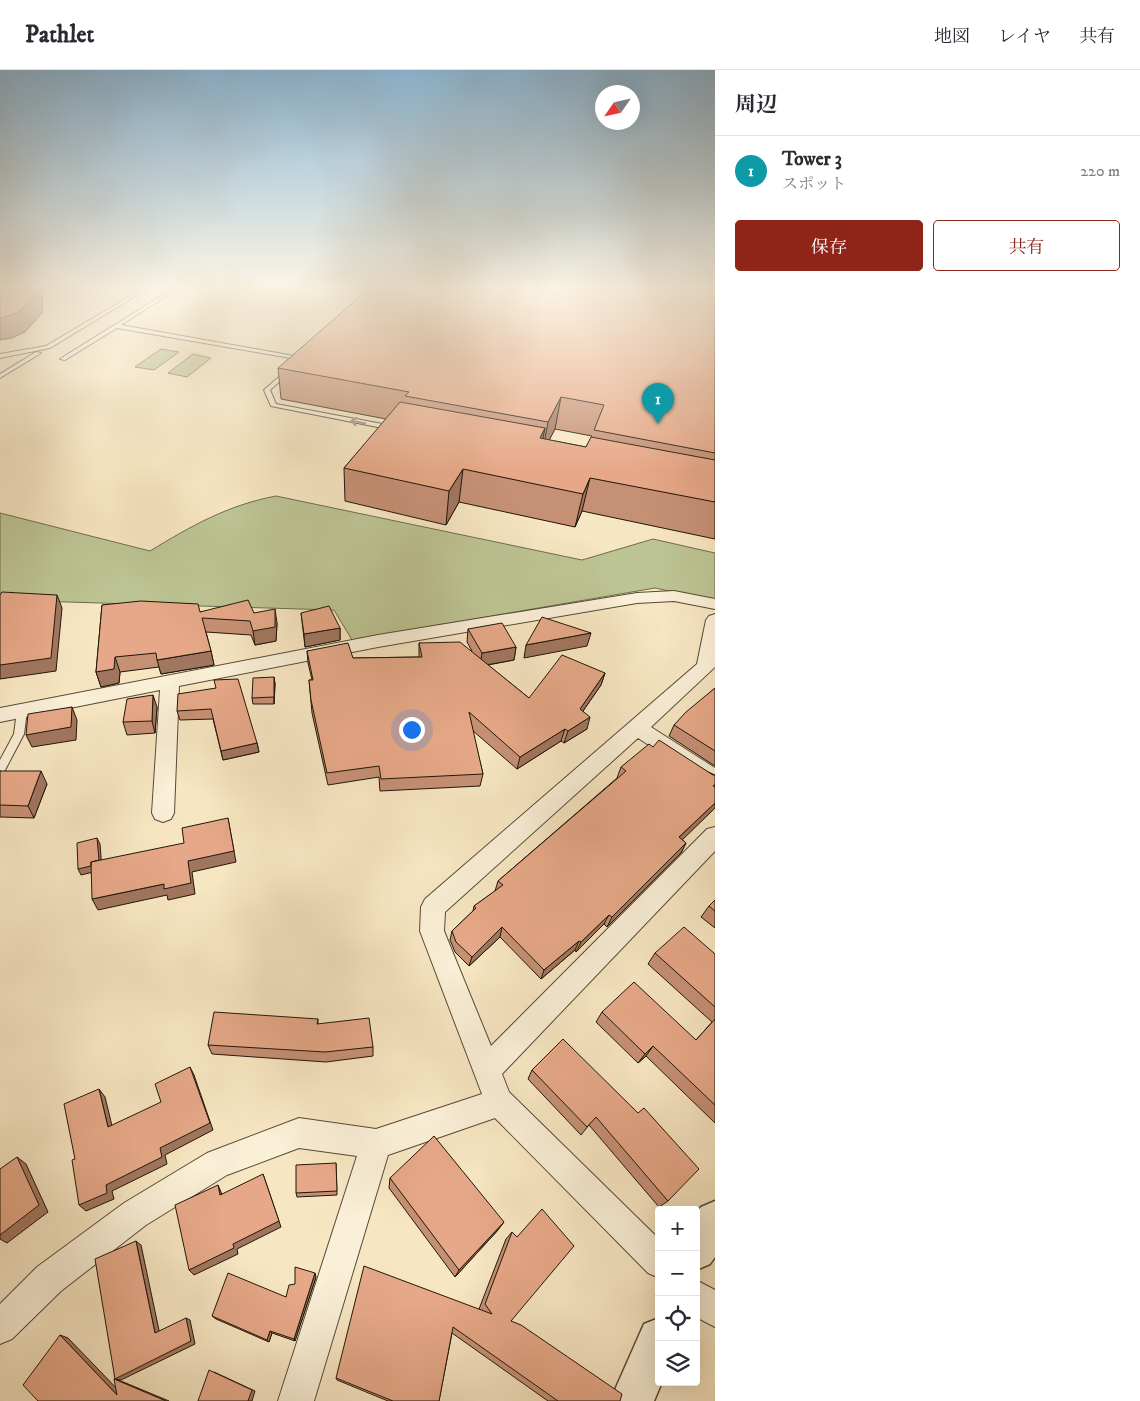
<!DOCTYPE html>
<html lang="ja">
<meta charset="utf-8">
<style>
body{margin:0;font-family:"IM FELL DW Pica","Noto Serif JP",serif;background:#f7f7f7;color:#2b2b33}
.controls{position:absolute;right:15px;bottom:15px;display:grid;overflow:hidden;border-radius:5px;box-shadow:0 5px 20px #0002}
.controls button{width:45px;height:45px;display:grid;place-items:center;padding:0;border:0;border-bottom:1px solid #e1e1e2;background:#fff;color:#2b2b33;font:25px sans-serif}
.compass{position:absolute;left:595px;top:15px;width:45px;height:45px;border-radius:50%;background:#fff;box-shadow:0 5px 20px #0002;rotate:236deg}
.you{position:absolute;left:411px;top:659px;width:18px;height:18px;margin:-12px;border:4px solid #fff;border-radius:50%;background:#1a73e8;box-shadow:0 0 0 8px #1a73e833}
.badge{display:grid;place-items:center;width:32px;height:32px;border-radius:50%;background:#8f2418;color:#fff;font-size:16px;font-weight:700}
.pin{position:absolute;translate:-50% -41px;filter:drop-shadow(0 1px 2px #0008)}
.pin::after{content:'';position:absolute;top:26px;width:18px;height:15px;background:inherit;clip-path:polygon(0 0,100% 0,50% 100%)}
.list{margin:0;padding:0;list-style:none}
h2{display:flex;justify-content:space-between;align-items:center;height:65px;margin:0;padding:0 20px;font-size:21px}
h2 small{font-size:16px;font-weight:400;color:#7c7c81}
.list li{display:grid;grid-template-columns:32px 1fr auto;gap:15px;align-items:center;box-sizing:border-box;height:70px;padding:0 20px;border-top:1px solid #e1e1e2}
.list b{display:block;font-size:19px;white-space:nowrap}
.list p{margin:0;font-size:16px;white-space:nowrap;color:#7c7c81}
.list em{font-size:16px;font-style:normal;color:#7c7c81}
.actions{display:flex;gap:10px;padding:15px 20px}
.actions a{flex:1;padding:11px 0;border:1px solid #8f2418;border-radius:5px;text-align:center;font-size:18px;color:#8f2418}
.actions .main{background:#8f2418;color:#fff}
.icon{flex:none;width:28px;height:28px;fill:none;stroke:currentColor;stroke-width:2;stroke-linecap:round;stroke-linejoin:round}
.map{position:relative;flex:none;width:715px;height:1331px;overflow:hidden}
header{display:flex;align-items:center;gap:30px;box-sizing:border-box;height:70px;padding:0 25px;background:#fff;border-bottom:1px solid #e1e1e2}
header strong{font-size:24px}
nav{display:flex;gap:28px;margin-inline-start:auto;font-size:18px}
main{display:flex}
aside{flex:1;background:#fff}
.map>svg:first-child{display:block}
.green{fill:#bdc493;stroke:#6e6d4e}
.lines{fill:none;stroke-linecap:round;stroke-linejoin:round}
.service-casing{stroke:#564a37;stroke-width:2}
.minor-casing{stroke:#564a37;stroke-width:2}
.tertiary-casing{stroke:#564a37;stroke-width:3}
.service{fill:#faefd7;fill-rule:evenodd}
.minor{fill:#faefd7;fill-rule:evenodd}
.tertiary{fill:#faefd7;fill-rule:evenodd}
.wall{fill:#c69075;stroke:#201609;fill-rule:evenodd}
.shaded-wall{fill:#a1765f;stroke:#201609}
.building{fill:#e6a888;stroke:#201609}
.oneway{stroke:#988d7a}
</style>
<header>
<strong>Pathlet</strong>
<nav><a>地図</a><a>レイヤ</a><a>共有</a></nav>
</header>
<main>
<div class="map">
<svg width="715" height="1331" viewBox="0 0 715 1331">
<rect width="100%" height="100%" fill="#f7e6c2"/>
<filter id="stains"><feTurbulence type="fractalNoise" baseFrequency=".004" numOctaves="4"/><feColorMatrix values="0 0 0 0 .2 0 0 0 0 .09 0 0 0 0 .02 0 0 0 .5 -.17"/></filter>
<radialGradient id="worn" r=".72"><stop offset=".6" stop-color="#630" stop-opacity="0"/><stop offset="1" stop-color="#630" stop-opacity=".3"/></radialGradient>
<path class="green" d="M161,279L179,282L154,300L135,297Z
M193,284L211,288L187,307L168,303Z
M276,426L582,490L653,469L715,483V531L655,518L352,570L334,540L0,530V443L150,481C191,456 228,435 276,426Z"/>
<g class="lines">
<defs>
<path id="service" d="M147,216H152L50,278L0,288V284L46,276Z
M177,216H182L121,255L305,288L302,290L117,258L65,290L60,289Z
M36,282L41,283L0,308V304Z
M288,299L290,300V302L270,320L276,334L393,356L396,358L393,360L271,336L264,320Z
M22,637L27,641L24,664L4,702L0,703V690L14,664L17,641Z"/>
<path id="minor" d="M674,521L715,529V539L674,531L637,533L378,577L179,616L174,743L171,749L163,752L155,749L152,743L160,620L0,652V638L378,565L637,523Z
M715,544V597L651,657L715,698V716L708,714L638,668L445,842L444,861L491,976L707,759L715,757V781L502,1004L509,1022L659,1169V1208L648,1203L495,1048L388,1085L314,1331H278L357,1086L299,1078L227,1105L146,1155L61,1221L12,1269L0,1274V1234L37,1197L124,1133L207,1083L299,1048L376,1059L482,1024L420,861L421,837L425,829L697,594L706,550L709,546Z
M696,1210L715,1220V1257L696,1247Z"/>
<path id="tertiary" d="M715,1131V1187L710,1194L696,1200V1144L701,1137Z
M659,1248V1312H662L654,1331H610L644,1254Z"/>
</defs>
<use href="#service" class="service-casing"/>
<use href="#minor" class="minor-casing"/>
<use href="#tertiary" class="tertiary-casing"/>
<use href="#service" class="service"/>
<use href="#minor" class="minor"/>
<use href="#tertiary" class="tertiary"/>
</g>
<path class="wall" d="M61,216H85L83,217Z
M715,219V469L582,441L575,457L459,432L446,455L345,431L344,398L386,349L281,329L278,298ZM555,359L592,366L586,377L549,370Z
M102,535L200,542L254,543L277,553L276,571L255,575L251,565L206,562L211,581L214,595L161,604L159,597L120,602L119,613L101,617L96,602Z
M301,543L340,558V570L305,577Z
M468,559L516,577L514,590L488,595L529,628L605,603L601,615L583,641L587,659L564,673L561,671L517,699L472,660L483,704L480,716L380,721L379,707L328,715L312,643L309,610H312L308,593L307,581L353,588L419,587V573L472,581L467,572Z
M274,607L275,614L274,634H253L252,628Z
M216,618L257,673L259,682L223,690L213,649L180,650L177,641Z
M715,618V696L669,666L674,655Z
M157,637L155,663L127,665L123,652Z
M653,677L715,705V738L682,769L686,773L681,783L607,857L604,854L576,882L575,880L541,909L500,867L469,896L455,882L450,870L452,861L473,841L474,836L495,821L498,811L617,708L621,697Z
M0,701L47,714L34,748L0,747Z
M715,830V858L701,847L709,836Z
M655,883L715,884V1053L646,986L638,993L596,952L602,942L696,970L712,952L648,894Z
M318,949V954L373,977V986L326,992L212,984L208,975Z
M563,969L668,1131L659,1137L589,1055L581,1065L528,1009L532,1000Z
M336,1093L337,1125L297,1127L296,1123Z
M390,1108L498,1160L455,1207L389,1118Z
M512,1162L511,1251L620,1331H548L452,1263L439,1331H388L337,1310L336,1308L479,1239L506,1169Z
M316,1207L295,1271L272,1263L269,1272L216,1249L212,1246L286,1227L295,1214Z"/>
<path class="shaded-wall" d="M37,216H43L42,243L25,262L12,268L0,270V248Z
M561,327L555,359L542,384L548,352Z
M545,358L539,390L540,368Z
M463,399L459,432L446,455L449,421Z
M590,408L582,441L575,457L583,424Z
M57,525L62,538L56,601L0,609V595Z
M275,539L277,553L276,571L255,575L253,561Z
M340,558V570L305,577L304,564Z
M591,563L587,576L524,588L526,575Z
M516,577L514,590L480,596L482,583Z
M211,581L214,595L161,604L157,590Z
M115,587L120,602L119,613L101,617L96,602Z
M605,603L601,615L576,651L580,639Z
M274,607L275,614L274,634Z
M153,625L157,637L155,663L152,651Z
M72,637L77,650L76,670L32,677L26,665Z
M590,647L587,659L564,673L568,661Z
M565,659L561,671L517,699L520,687Z
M257,673L259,682L223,690L221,681Z
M41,701L47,714L34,748L28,736Z
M715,733V738L674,778L679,767Z
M228,748L236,792L192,802L195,824L168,830L167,825L98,840L92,829L164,814L188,791Z
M97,768L100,774L102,800L81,805L78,799Z
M686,773L681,783L607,857L612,847Z
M609,845L604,854L576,882L581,872Z
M502,857L500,867L469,896L472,887Z
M579,871L575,880L541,909L544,900Z
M653,976L646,986L638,993L645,984Z
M190,997L194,1005L213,1060L165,1085L167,1094L112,1121L114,1129L86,1141L79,1135L106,1115L160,1078Z
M99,1019L105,1027L114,1064L108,1057Z
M17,1087L26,1094L48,1142L7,1173L0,1169V1165Z
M263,1104L281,1157L237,1179L238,1184L194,1205L189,1200L233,1174Z
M218,1115L221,1122L224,1131L220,1125Z
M504,1152L498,1160L455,1207L459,1200Z
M136,1171L141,1175L160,1265L155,1263Z
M315,1203L316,1207L295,1271L294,1269Z
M186,1248L190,1250L195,1274L121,1310L115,1309Z
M270,1261L272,1263L269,1272L267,1270Z
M60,1265L68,1268L124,1326L117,1325Z
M214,1302L255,1321L252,1331H248Z
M114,1309L121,1311L169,1331H166Z"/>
<path class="building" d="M0,216H37V223L19,242L5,247L0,248Z
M372,216H692L715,219V383L594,360L604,335L561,327L548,352L405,326L409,322L278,298Z
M400,332L545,358L540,368L586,377L591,367L715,390V432L590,408L583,424L463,399L449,421L344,398Z
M2,522L57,525L51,588L0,595V525Z
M248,530L254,543L275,539V557L253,561L250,551L202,548L211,581L157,590L156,583L115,587L114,599L96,602L102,535L141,531L198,534L200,542Z
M329,536L340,558L304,564L301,543Z
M542,547L591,563L526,575Z
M502,553L516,577L482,583L468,559Z
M460,572L529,628L562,585L605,603L580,639L590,647L568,661L565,659L520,687L469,642L483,704L381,709L379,696L327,703L311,630L309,610H313L307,581L348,573L353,588L422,587L419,573Z
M274,607V627L252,628L253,608Z
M238,609L257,673L221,681L211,639L177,641L178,624L216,618L214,610Z
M715,618V681L674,655L686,642Z
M153,625L152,651L123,652L127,629Z
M72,637L71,657L26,665L28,644Z
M659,670L713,705H715V714L713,716L715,717V733L679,767L686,773L612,847L609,845L581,872L579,871L544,900L502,857L472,887L456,872L452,861L476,838L474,836L503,815L498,811L626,701L621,697L649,674L653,677Z
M0,701H41L28,736L0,735Z
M228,748L234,781L188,791L191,813L164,819V814L92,829L91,792L184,773L182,758Z
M97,768L99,790L91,792V796L78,799L77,773Z
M715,830V841L709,836Z
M684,857L715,884V937L655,883Z
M634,912L696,970L715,949V1035L653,976L645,984L602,942Z
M214,942L318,949L317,954L369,948L373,977L325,982L208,975Z
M563,969L638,1043L644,1038L699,1099L668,1131L596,1047L587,1057L532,1000Z
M190,997L210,1053L160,1078L162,1087L106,1115L107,1123L79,1135L72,1090L75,1089L64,1034L99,1019L108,1057L161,1032L155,1014Z
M434,1066L504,1152L459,1200L390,1108Z
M17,1087L39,1135L0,1165V1099Z
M336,1093L337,1121L296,1123V1095Z
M263,1104L279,1151L233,1174L234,1178L189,1200L175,1135L218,1115L220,1125Z
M542,1139L574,1176L511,1251L521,1255L622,1324L620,1331H558L453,1257L439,1331H393L336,1308L364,1196L492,1244L485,1234L512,1162L517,1167Z
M136,1171L155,1263L186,1248L191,1271L115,1309L95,1189Z
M295,1197L315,1203L294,1269L270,1261L267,1270L212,1246L228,1203L286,1227L289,1215L295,1214Z
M60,1265L117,1325L114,1309L166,1331H38L23,1315Z
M209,1300L252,1320L248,1331H198Z"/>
<defs><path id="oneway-shaft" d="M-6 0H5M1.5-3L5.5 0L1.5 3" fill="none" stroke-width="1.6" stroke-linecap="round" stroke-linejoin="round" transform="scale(1.25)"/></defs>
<use class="oneway" href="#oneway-shaft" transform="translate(358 352) rotate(-169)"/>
<linearGradient id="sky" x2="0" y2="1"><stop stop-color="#8cb8d7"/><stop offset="0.54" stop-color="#fbf4e4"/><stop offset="1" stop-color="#fbf4e4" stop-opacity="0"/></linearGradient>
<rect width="715" height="402" fill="url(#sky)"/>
<rect width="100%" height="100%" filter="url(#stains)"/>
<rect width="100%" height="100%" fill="url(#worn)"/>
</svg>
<div class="controls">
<button>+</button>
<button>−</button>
<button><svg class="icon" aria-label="locate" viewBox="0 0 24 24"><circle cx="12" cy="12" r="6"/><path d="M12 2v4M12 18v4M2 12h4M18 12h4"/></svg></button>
<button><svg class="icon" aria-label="layers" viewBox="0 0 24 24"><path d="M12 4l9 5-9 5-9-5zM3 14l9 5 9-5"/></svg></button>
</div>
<svg class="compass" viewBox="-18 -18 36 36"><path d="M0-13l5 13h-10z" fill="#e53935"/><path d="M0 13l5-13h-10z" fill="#7c7c81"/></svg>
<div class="you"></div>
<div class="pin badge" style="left:658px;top:354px;background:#0f9aa8">1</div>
</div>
<aside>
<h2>周辺<small></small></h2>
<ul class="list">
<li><span class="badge" style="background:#0f9aa8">1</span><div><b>Tower 3</b><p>スポット</p></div><em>220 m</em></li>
</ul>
<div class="actions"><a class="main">保存</a><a>共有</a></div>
</aside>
</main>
